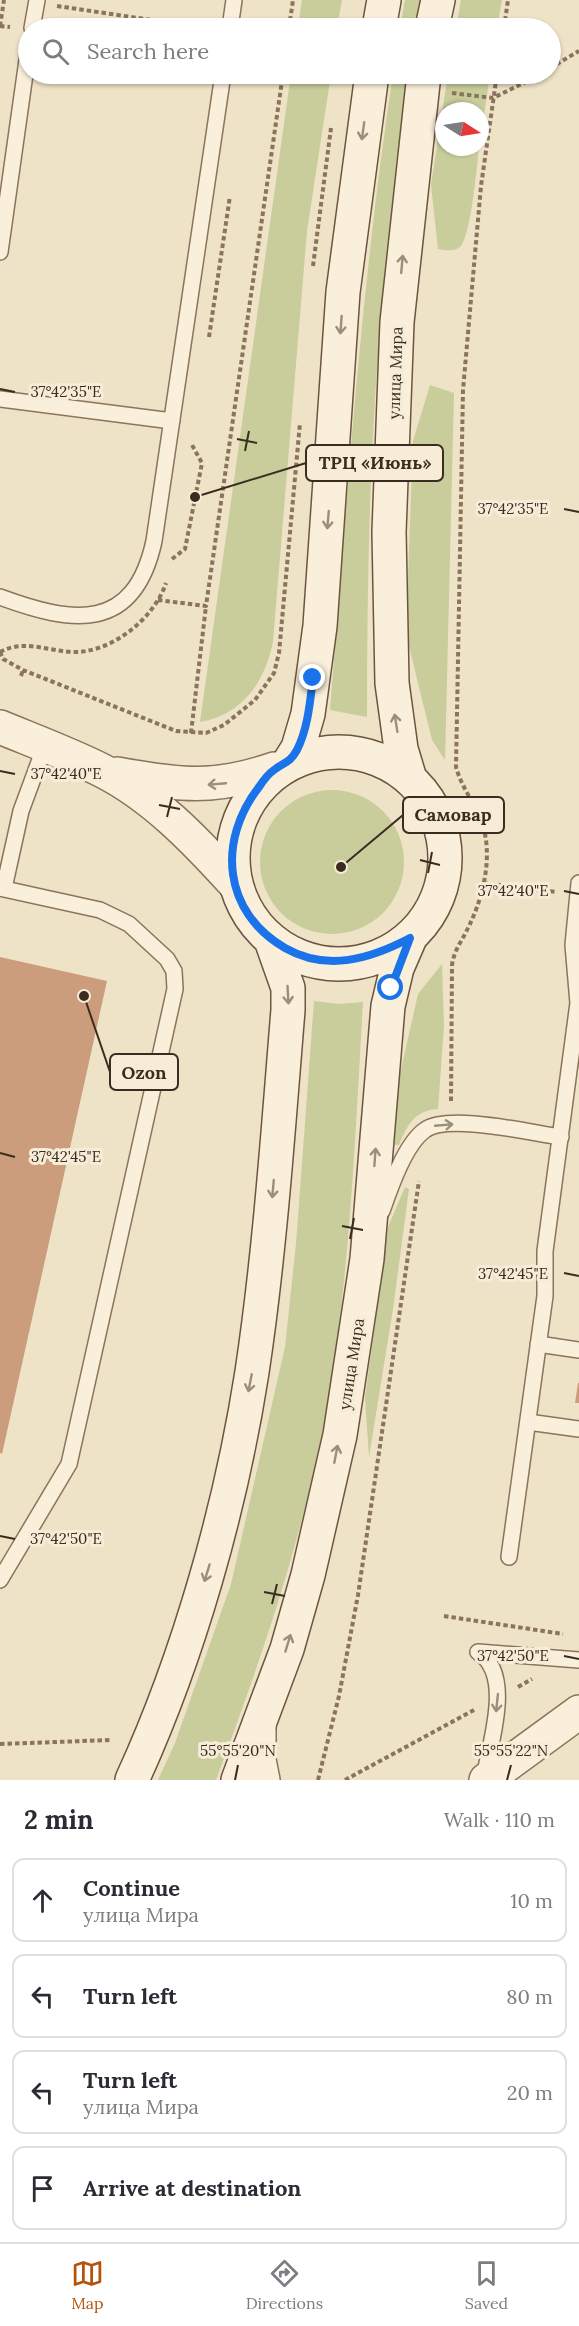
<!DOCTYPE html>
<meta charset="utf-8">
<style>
body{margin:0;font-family:Lora,serif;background:#f2f2f3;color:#2b2b33}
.compass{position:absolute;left:435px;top:102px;width:54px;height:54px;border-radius:50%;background:#fff;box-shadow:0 2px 4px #0004;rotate:102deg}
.stop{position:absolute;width:18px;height:18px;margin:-14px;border:4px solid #1a73e8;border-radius:50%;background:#fff}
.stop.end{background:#1a73e8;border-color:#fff;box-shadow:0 2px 6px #0008}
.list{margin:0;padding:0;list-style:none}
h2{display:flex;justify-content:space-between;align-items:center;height:78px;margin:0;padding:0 24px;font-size:26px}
h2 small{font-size:20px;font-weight:400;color:#7c7c81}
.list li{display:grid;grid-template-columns:39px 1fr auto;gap:18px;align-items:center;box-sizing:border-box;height:84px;margin:0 12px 12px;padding:0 12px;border:2px solid #e1e1e2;border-radius:12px}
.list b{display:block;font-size:22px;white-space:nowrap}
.list p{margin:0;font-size:20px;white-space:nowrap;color:#7c7c81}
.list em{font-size:20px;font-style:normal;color:#7c7c81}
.icon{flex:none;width:33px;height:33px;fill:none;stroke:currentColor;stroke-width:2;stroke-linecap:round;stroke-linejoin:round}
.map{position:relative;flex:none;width:579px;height:1780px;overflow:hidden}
.search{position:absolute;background:#fff;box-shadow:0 2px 4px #0004;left:18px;right:18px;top:18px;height:66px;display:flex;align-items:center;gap:15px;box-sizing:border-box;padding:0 21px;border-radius:33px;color:#7c7c81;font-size:22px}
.sheet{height:462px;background:#fff}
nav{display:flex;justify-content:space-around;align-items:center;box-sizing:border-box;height:84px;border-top:2px solid #e1e1e2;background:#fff;font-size:16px;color:#7c7c81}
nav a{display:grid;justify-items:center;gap:3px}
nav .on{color:#b45309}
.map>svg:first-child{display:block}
.green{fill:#c8cd9b}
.building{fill:#cc9d7d}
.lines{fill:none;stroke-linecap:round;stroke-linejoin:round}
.service-casing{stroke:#8a745c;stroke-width:18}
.tertiary-casing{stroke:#8a745c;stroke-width:36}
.secondary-casing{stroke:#6c553f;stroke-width:36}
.path{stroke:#8a745c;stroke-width:4;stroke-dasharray:4.5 3;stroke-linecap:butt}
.service{stroke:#f9efda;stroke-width:15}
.tertiary{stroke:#f9efda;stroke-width:33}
.secondary{stroke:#f9efda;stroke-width:33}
.oneway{stroke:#9a8e7d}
.route{stroke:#1a73e8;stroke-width:8}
.ticks{fill:none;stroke:#3b2c20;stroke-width:2}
.labels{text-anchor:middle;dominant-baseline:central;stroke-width:6;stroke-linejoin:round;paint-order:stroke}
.street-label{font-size:16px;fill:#3b2c20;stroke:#f6ecd7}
.ticks-label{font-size:15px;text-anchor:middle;fill:#3b2c20;stroke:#f6ecd7;stroke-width:6;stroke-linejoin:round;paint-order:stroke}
.leader{fill:none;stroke:#3b2c20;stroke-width:2}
.callout-dot{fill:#3b2c20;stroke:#f6ecd7;stroke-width:2}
.callout{fill:#f6ecd7;stroke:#3b2c20;stroke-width:2}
.callout-label{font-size:18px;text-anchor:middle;font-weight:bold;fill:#3b2c20}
</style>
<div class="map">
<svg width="579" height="1780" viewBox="0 0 579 1780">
<rect width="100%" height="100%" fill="#eee2c7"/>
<path class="green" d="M302,0H342L337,28H298Z
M405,0H422L417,28H400Z
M461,0H502L497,28H456Z
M291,74H331L307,231L273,642C265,681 243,715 200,722Z
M393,74H411C402,141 392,209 385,276C370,422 367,570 367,717L330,710C347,497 361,284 393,74Z
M448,74H490L480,143V111H444V147H479C477,165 471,237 460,247C454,252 445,250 438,249L431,185Z
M430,385L454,393L445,760L432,740L406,634L413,441Z
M260 862a72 72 0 1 1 144 0a72 72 0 1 1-144 0Z
M442,964L444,1026L438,1109C415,1110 407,1125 399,1145L392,1144L397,1087L418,994Z
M314,1001L339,1004L363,1002C355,1139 350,1277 326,1412C303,1538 261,1660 216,1780H158L175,1743L231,1584L285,1347L296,1244Z
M405,1187L409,1189L393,1309L369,1457L365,1398L388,1227Z"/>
<path class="building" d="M0,957L107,981L2,1454L0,1453Z
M578,1383H579V1403H575Z"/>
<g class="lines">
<defs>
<path id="service" d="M32,28L37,0
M230,28L234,0
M0,252L28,53
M0,399L172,421
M0,597C73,624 134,633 154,541L223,74
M0,888L100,910L129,924L167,959L174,971L175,989L69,1464L0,1580
M4,888L21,811L45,746
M382,1211C390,1188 405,1144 425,1130C448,1113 531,1133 561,1137
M538,1344L579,1350
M528,1422L579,1429
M509,1557L545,1296V1251L578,1003L573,945L579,883
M478,1652C514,1674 490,1743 484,1778
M478,1652L579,1660"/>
<path id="tertiary" d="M0,727C34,741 69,754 101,770C153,796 196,841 234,883
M117,774C178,785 214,790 274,769
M259,1725V1760L263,1780
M486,1780L579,1712"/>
<path id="secondary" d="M379,28L384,0
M432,28L438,0
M233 858a106 106 0 1 1 212 0a106 106 0 1 1-212 0Z
M290,761L298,748L308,714L320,626L343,292L372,74
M410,779L401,749L392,683L389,532L397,322L424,74
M132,1780C189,1656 231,1507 252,1372C270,1252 278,1131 288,1010V988L271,940
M238,1780L287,1649L308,1575L340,1435L367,1259L388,1006L397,968L410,938"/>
</defs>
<use href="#service" class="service-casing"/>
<use href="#tertiary" class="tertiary-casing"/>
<use href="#secondary" class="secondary-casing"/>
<path class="path" d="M57,6L206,28
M55,22L99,28
M0,26L10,27
M0,26L4,0
M289,28L293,0
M504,28L508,0
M550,68L579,51
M452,93L493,98L542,74
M313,266L331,128
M209,337L230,196
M172,559L185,549L202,463L192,445
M158,600L206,606L283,74
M0,652L3,659L23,670L176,731L206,733L224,725L255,700L274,673L279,653L300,423
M0,652C24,639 47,651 73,652C111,653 154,619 166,583
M21,676L23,670
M191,733L206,606
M483,883L557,892
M451,1101L452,965C454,950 462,941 468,928C482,900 491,865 485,834C480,809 462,790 456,767L463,390L481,186L497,74
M444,1616L563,1634
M518,1687L532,1679
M0,1744L111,1740
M318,1780L339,1696L358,1595L419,1181
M345,1780L474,1710"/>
<use href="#service" class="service"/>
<use href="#tertiary" class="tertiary"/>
<use href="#secondary" class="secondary"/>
</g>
<defs><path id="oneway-shaft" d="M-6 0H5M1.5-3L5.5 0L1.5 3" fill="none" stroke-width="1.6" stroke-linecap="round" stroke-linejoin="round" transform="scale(1.5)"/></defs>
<g class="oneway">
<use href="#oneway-shaft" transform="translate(363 131) rotate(98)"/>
<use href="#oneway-shaft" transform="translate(402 264) rotate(-85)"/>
<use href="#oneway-shaft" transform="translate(341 325) rotate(94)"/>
<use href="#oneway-shaft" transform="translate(328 520) rotate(95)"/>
<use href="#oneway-shaft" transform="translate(396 723) rotate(-99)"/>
<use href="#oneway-shaft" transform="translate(217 784) rotate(175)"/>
<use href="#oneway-shaft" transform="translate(288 995) rotate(87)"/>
<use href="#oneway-shaft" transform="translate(444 1125) rotate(-5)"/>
<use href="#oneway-shaft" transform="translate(375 1157) rotate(-86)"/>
<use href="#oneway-shaft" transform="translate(273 1189) rotate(95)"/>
<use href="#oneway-shaft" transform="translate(250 1383) rotate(101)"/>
<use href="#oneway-shaft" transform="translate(336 1454) rotate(-79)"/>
<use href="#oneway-shaft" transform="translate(207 1573) rotate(107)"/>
<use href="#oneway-shaft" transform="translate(288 1643) rotate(-73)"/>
<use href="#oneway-shaft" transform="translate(497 1703) rotate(96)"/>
</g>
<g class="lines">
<path class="route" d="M313,678C310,702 308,728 297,750C289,764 285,761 274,770C268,774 263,781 259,787C217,841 223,912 285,948C327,972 370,959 410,938L391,988"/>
</g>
<path class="ticks" d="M0,389L15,392M237,439L257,443M245,451L249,431M564,509L579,512M0,771L15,774M159,805L180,809M167,817L172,797M420,860L440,865M428,873L432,852M564,891L579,894M0,1153L15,1157M342,1226L363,1230M350,1239L354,1218M564,1273L579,1276M0,1536L15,1539M264,1592L285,1596M272,1604L277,1584M564,1656L579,1659M235,1780L238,1765M507,1780L511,1765"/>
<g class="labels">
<g class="street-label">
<text transform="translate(395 373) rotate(-88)">улица Мира</text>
<text transform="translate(351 1364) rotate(-81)">улица Мира</text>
</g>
</g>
<g class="ticks-label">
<text x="66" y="397">37°42'35"E</text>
<text x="513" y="514">37°42'35"E</text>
<text x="66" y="779">37°42'40"E</text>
<text x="513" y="896">37°42'40"E</text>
<text x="66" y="1162">37°42'45"E</text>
<text x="513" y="1279">37°42'45"E</text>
<text x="66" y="1544">37°42'50"E</text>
<text x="513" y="1661">37°42'50"E</text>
<text x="238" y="1756">55°55'20"N</text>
<text x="511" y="1756">55°55'22"N</text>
</g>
<path class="leader" d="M195 497L306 463M341 867L403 815M84 996L110 1072"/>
<g class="callout-dot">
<circle cx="195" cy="497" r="6"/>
<circle cx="341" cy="867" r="6"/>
<circle cx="84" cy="996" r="6"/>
</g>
<g class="callout">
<rect x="306" y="445" width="137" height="36" rx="6"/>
<rect x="403" y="797" width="101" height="36" rx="6"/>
<rect x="110" y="1054" width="68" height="36" rx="6"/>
</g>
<g class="callout-label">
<text x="375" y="469">ТРЦ «Июнь»</text>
<text x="453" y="821">Самовар</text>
<text x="144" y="1079">Ozon</text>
</g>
</svg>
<svg class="compass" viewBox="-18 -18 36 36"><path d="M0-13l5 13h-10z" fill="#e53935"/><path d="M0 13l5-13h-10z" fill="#7c7c81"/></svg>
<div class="stop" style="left:391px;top:988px"></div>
<div class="stop end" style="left:313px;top:678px"></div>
<div class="search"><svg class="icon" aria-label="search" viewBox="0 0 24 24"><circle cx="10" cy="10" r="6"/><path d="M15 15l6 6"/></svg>Search here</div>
</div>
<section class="sheet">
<h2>2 min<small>Walk · 110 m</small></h2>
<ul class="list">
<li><svg class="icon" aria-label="ahead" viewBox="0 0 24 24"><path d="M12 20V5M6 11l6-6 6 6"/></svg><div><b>Continue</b><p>улица Мира</p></div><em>10 m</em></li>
<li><svg class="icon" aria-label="left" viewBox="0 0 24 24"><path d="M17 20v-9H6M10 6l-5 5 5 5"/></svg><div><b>Turn left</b></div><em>80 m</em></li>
<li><svg class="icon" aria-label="left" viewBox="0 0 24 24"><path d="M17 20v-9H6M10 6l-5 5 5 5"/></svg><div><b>Turn left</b><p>улица Мира</p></div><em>20 m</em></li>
<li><svg class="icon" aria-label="arrive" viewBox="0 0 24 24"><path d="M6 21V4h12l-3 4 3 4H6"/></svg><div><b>Arrive at destination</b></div></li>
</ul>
</section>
<nav>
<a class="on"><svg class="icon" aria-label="map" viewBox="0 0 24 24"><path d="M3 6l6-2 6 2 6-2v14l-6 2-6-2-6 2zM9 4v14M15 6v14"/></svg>Map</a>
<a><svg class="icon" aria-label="directions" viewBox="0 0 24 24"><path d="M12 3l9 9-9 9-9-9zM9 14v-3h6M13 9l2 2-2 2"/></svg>Directions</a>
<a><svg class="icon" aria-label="saved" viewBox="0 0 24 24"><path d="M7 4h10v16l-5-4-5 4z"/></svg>Saved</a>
</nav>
